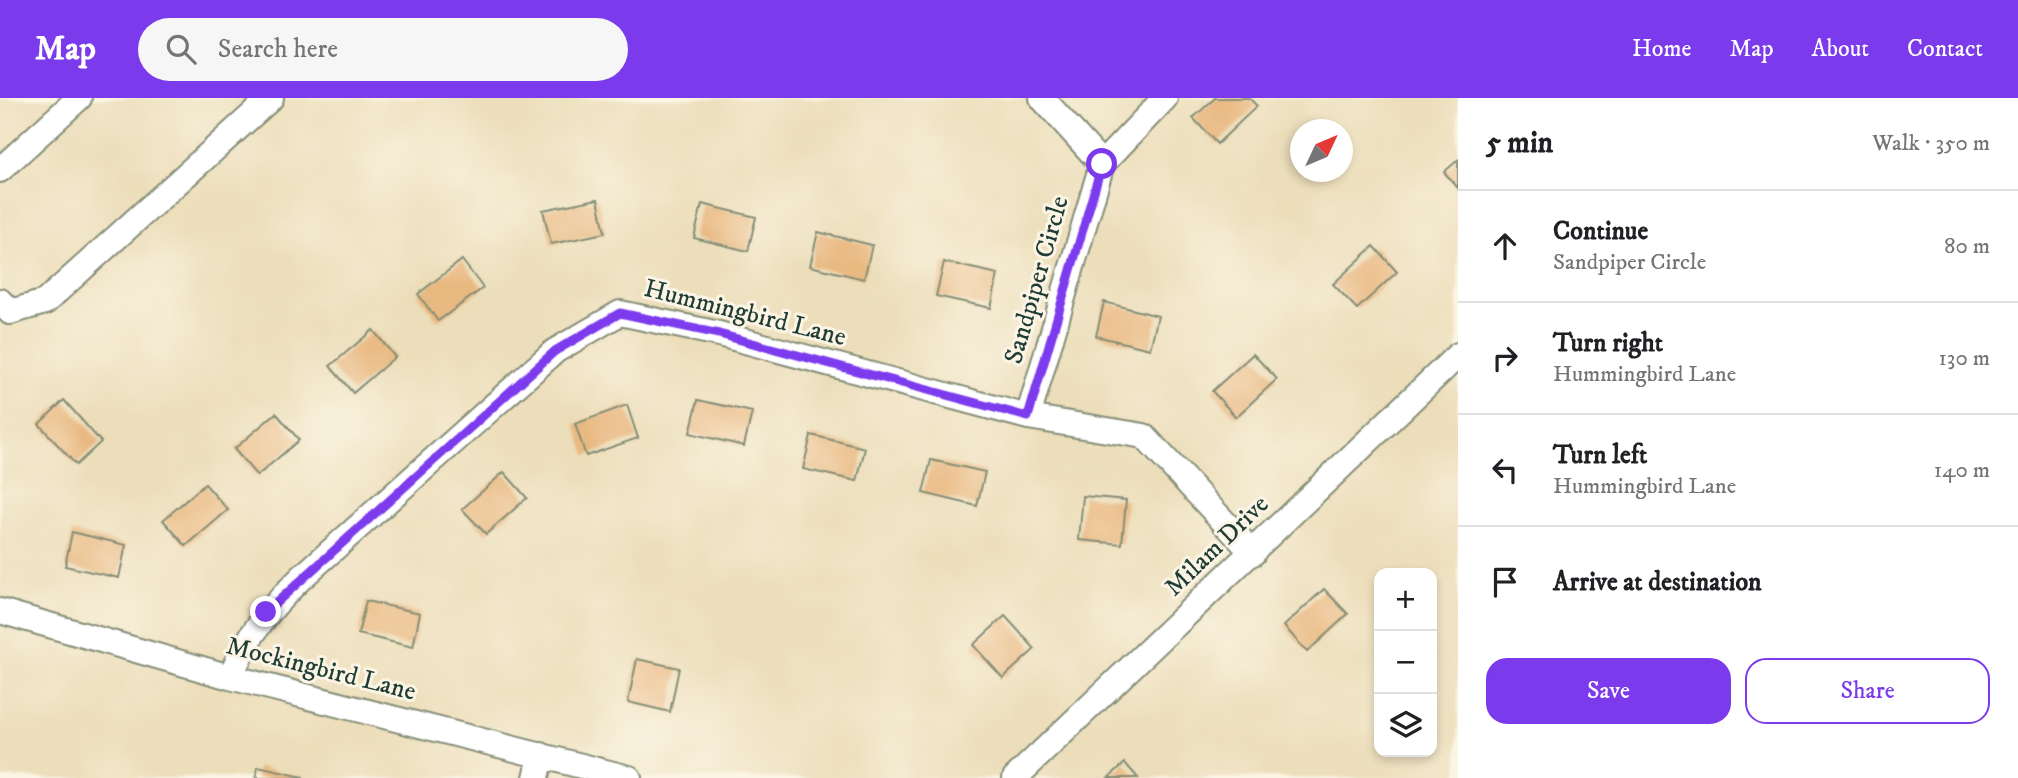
<!DOCTYPE html>
<meta charset="utf-8">
<style>
body{margin:0;font-family:"IM FELL DW Pica",serif;background:#f6f6f6;color:#202124}
.controls{position:absolute;right:21px;bottom:21px;display:grid;overflow:hidden;border-radius:14px;box-shadow:0 4px 10px #0003}
.controls button{width:63px;height:63px;display:grid;place-items:center;padding:0;border:0;border-bottom:2px solid #e0e0e0;background:#fff;color:#202124;font:35px sans-serif}
.compass{position:absolute;left:1290px;top:21px;width:63px;height:63px;border-radius:50%;background:#fff;box-shadow:0 4px 10px #0003;rotate:46deg}
.stop{position:absolute;width:21px;height:21px;margin:-16px;border:5px solid #7c3aed;border-radius:50%;background:#fff}
.stop.end{background:#7c3aed;border-color:#fff;box-shadow:0 2px 7px #0008}
.list{margin:0;padding:0;list-style:none}
h2{display:flex;justify-content:space-between;align-items:center;height:91px;margin:0;padding:0 28px;font-size:30px}
h2 small{font-size:23px;font-weight:400;color:#757577}
.list li{display:grid;grid-template-columns:46px 1fr auto;gap:21px;align-items:center;box-sizing:border-box;height:112px;padding:0 28px;border-top:2px solid #e0e0e0}
.list b{display:block;font-size:26px;white-space:nowrap}
.list p{margin:0;font-size:23px;white-space:nowrap;color:#757577}
.list em{font-size:23px;font-style:normal;color:#757577}
.actions{display:flex;gap:14px;padding:21px 28px}
.actions a{flex:1;padding:16px 0;border:2px solid #7c3aed;border-radius:21px;text-align:center;font-size:24px;color:#7c3aed}
.actions .main{background:#7c3aed;color:#fff}
.icon{flex:none;width:38px;height:38px;fill:none;stroke:currentColor;stroke-width:2;stroke-linecap:round;stroke-linejoin:round}
.map{position:relative;flex:none;width:1458px;height:680px;overflow:hidden}
header{display:flex;align-items:center;gap:42px;box-sizing:border-box;height:98px;padding:0 35px;background:#7c3aed;color:#fff}
header strong{font-size:33px}
nav{display:flex;gap:38px;margin-inline-start:auto;font-size:24px}
.search{width:490px;height:63px;background:#f6f6f6;display:flex;align-items:center;gap:18px;box-sizing:border-box;padding:0 24px;border-radius:38px;color:#757577;font-size:26px}
main{display:flex}
aside{flex:1;background:#fff}
.map>svg:first-child{display:block}
.building{fill:#e9b982}
.lines{fill:none;stroke-linecap:round;stroke-linejoin:round}
.minor-casing{stroke:#868e77;stroke-width:28}
.minor{stroke:#fff;stroke-width:24}
.route{stroke:#7c3aed;stroke-width:9}
.labels{text-anchor:middle;dominant-baseline:central;stroke-width:6;stroke-linejoin:round;paint-order:stroke}
.street-label{font-size:26px;fill:#1f3d34;stroke:#fcf5e5}
</style>
<header>
<strong>Map</strong>
<div class="search"><svg class="icon" aria-label="search" viewBox="0 0 24 24"><circle cx="10" cy="10" r="6"/><path d="M15 15l6 6"/></svg>Search here</div>
<nav><a>Home</a><a>Map</a><a>About</a><a>Contact</a></nav>
</header>
<main>
<div class="map">
<svg width="1458" height="680" viewBox="0 0 1458 680">
<rect width="100%" height="100%" fill="#fcf5e5"/>
<filter id="ink" filterUnits="userSpaceOnUse"><feTurbulence type="fractalNoise" baseFrequency=".0143" numOctaves="2"/><feDisplacementMap in="SourceGraphic" scale="14" xChannelSelector="R" yChannelSelector="G"/><feConvolveMatrix kernelMatrix="1 2 1 2 8 2 1 2 1" color-interpolation-filters="sRGB"/></filter>
<filter id="wash" filterUnits="userSpaceOnUse"><feTurbulence type="fractalNoise" baseFrequency=".00686" numOctaves="4" result="noise"/><feDisplacementMap in="SourceGraphic" scale="28" xChannelSelector="R" yChannelSelector="G"/><feGaussianBlur stdDeviation="1.57" result="paint"/><feColorMatrix in="noise" values="0 0 0 0 0 0 0 0 0 0 0 0 0 0 0 0 0 1.4 0 .05"/><feComposite in="paint" operator="in"/></filter>
<g filter="url(#wash)">
<rect width="100%" height="100%" fill="#ecdeba"/>
<g id="blocks">
<path class="building" d="M1215,0H1249L1257,8L1217,46L1193,20Z
M1458,62V90L1444,74Z
M598,101L605,135L551,146L543,112Z
M702,106L756,119L748,153L694,140Z
M818,134L872,147L864,181L810,168Z
M1374,148L1397,174L1357,211L1333,186Z
M462,162L483,190L438,223L418,196Z
M944,164L998,176L991,210L936,198Z
M1104,204L1158,218L1150,251L1096,238Z
M373,232L395,259L353,295L330,268Z
M1253,256L1277,281L1236,319L1212,293Z
M64,302L101,344L76,367L39,326Z
M698,302L752,314L744,348L690,335Z
M627,307L638,340L586,358L575,326Z
M276,315L299,342L257,378L234,351Z
M811,337L865,350L857,383L803,371Z
M931,362L985,374L977,408L923,395Z
M504,374L527,400L486,436L462,411Z
M205,386L228,412L186,448L163,422Z
M1083,398L1126,402L1122,446L1079,442Z
M72,434L126,447L119,480L65,468Z
M1324,491L1348,516L1307,554L1284,528Z
M366,503L420,515L413,549L358,536Z
M1005,518L1035,551L1003,580L973,547Z
M637,561L679,570L670,614L628,604Z
M1125,665L1138,680H1108Z
M258,669L303,679V680H256Z"/>
</g>
</g>
<g filter="url(#ink)">
<use href="#blocks" fill-opacity="0" stroke="#868e77" stroke-width="2"/>
<g class="lines">
<defs>
<path id="minor" d="M1102,66L1165,0
M0,72L79,0
M0,203L10,214L45,204L271,0
M1028,319L1102,66L1042,0
M0,513L230,579L629,680
M230,579C249,536 267,513 301,480L555,253L620,215L719,236L1028,319L1144,338L1253,455
M536,680L541,657
M1015,680L1458,257"/>
</defs>
<use href="#minor" class="minor-casing"/>
<use href="#minor" class="minor"/>
</g>
</g>
<g class="lines" filter="url(#ink)">
<path class="route" d="M266,514L555,253L620,215L719,236L1028,319L1102,66"/>
</g>
<g class="labels">
<g class="street-label">
<text transform="translate(1037 182) rotate(-74)">Sandpiper Circle</text>
<text transform="translate(745 215) rotate(14)">Hummingbird Lane</text>
<text transform="translate(1217 448) rotate(-44)">Milam Drive</text>
<text transform="translate(321 571) rotate(14)">Mockingbird Lane</text>
</g>
</g>
</svg>
<div class="controls">
<button>+</button>
<button>−</button>
<button><svg class="icon" aria-label="layers" viewBox="0 0 24 24"><path d="M12 4l9 5-9 5-9-5zM3 14l9 5 9-5"/></svg></button>
</div>
<svg class="compass" viewBox="-18 -18 36 36"><path d="M0-13l5 13h-10z" fill="#e53935"/><path d="M0 13l5-13h-10z" fill="#757577"/></svg>
<div class="stop" style="left:1102px;top:66px"></div>
<div class="stop end" style="left:266px;top:514px"></div>
</div>
<aside>
<h2>5 min<small>Walk · 350 m</small></h2>
<ul class="list">
<li><svg class="icon" aria-label="ahead" viewBox="0 0 24 24"><path d="M12 20V5M6 11l6-6 6 6"/></svg><div><b>Continue</b><p>Sandpiper Circle</p></div><em>80 m</em></li>
<li><svg class="icon" aria-label="right" viewBox="0 0 24 24"><path d="M7 20v-9h11M14 6l5 5-5 5"/></svg><div><b>Turn right</b><p>Hummingbird Lane</p></div><em>130 m</em></li>
<li><svg class="icon" aria-label="left" viewBox="0 0 24 24"><path d="M17 20v-9H6M10 6l-5 5 5 5"/></svg><div><b>Turn left</b><p>Hummingbird Lane</p></div><em>140 m</em></li>
<li><svg class="icon" aria-label="arrive" viewBox="0 0 24 24"><path d="M6 21V4h12l-3 4 3 4H6"/></svg><div><b>Arrive at destination</b></div></li>
</ul>
<div class="actions"><a class="main">Save</a><a>Share</a></div>
</aside>
</main>
